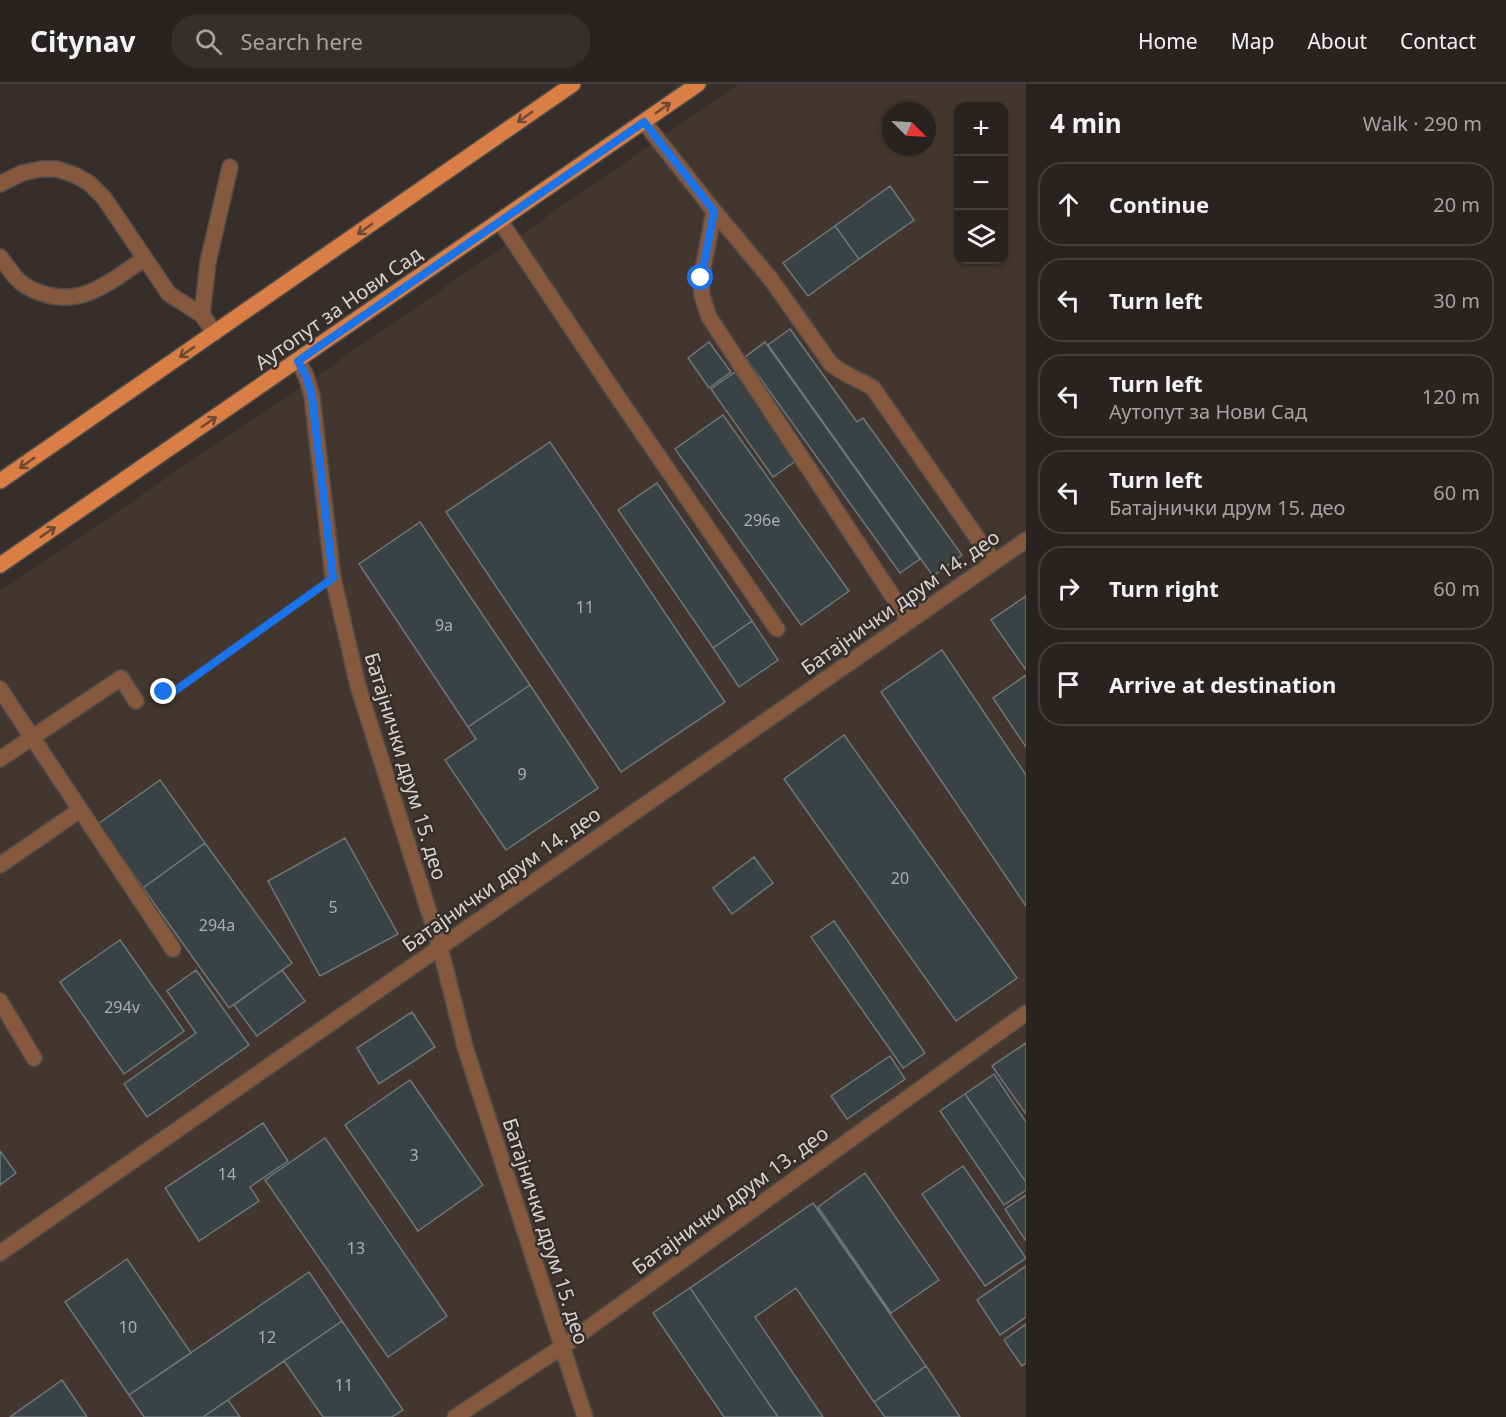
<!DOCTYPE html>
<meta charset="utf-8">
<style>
body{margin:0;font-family:"Noto Sans",sans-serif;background:#342f2d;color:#f1f3f6}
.controls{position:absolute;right:18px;top:18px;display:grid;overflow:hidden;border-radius:12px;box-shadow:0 2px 4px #0004}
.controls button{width:54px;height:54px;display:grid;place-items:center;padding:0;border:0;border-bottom:2px solid #443f3e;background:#282220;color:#f1f3f6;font:30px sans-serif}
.compass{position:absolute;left:882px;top:18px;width:54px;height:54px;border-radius:50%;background:#282220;box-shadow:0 2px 4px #0004;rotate:114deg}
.stop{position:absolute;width:18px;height:18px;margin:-14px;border:4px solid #1a73e8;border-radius:50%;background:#fff}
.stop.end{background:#1a73e8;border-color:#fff;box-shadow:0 2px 6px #0008}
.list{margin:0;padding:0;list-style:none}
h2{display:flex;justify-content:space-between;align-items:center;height:78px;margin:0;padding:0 24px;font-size:26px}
h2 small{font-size:20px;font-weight:400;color:#a5a4a5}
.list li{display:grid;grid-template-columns:39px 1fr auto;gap:18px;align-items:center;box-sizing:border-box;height:84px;margin:0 12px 12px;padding:0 12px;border:2px solid #443f3e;border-radius:24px}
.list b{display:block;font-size:22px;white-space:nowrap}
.list p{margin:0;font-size:20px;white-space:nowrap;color:#a5a4a5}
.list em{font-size:20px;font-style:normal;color:#a5a4a5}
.icon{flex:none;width:33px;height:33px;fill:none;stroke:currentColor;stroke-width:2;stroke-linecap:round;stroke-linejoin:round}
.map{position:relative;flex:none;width:1026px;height:1333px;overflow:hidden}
header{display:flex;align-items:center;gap:36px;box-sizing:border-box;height:84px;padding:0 30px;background:#282220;border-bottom:2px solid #443f3e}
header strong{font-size:28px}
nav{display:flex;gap:33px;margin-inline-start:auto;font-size:21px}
.search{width:420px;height:54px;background:#342f2d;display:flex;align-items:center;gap:15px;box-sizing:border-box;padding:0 21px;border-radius:33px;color:#a5a4a5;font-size:22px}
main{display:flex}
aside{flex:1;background:#282220}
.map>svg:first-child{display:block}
.built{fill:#43362f;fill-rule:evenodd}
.building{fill:#394244;stroke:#6e787a;stroke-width:1.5}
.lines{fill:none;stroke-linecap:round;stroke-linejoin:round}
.minor-casing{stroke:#524c49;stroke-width:18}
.major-casing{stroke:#524c49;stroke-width:18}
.path{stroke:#8c8683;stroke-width:4;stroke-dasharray:1.5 4.5;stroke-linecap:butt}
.minor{stroke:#86593f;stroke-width:15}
.major{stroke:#d97e44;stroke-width:15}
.oneway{stroke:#6e4a34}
.route{stroke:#1a73e8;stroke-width:8}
.labels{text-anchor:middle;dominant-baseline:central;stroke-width:5;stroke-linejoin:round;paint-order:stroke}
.number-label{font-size:16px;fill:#afaeac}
.street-label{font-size:20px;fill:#d6d2cf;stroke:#352e2b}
</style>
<header>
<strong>Citynav</strong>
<div class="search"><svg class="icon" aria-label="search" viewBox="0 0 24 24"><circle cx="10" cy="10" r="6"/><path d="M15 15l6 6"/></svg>Search here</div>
<nav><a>Home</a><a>Map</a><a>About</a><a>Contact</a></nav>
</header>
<main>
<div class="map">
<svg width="1026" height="1333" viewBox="0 0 1026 1333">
<rect width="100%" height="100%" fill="#352e2b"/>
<path class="built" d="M738,0H1026V1333H0V507L311,296ZM958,22H1004V176H958ZM891,27H927V63H891Z"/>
<path class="building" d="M890,102L914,136L859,175L835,142Z
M835,142L859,175L808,212L783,179Z
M790,245L857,338L863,334L962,471L933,492L768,261Z
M709,258L731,288L709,304L688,274Z
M765,258L920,475L900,489L745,273Z
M735,288L797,376L773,393L711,305Z
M723,331L849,507L801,541L675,365Z
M550,358L725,618L621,688L446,428Z
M657,399L752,537L713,564L618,426Z
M420,438L530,601L468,643L359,480Z
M1026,512V586L991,536Z
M752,537L778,576L739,603L713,564Z
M942,566L1026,691V822L881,608Z
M1026,591V663L993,614Z
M530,601L598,704L506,766L445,676L476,655L468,643Z
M844,651L1017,894L956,937L784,695Z
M160,696L205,759L143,804L98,740Z
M345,754L398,850L320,892L268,797Z
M205,759L292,879L229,924L143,804Z
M754,773L773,799L732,830L713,804Z
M834,837L925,969L903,984L811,853Z
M120,856L184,947L124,990L60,898Z
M196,886L249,961L147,1033L124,1000L196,949L167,907Z
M282,886L305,917L257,952L234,921Z
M412,928L435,963L379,1000L357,964Z
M1026,959V1030L992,982Z
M890,972L905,995L847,1035L831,1012Z
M994,990L1026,1038V1098L965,1010Z
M410,996L483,1101L418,1147L345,1041Z
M965,1010L1026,1098V1106L1004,1121L940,1027Z
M263,1039L288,1077L250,1103L259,1117L199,1157L165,1104Z
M325,1054L447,1232L388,1273L265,1096Z
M0,1067L16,1089L0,1101Z
M963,1082L1026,1174L985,1202L922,1110Z
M865,1089L939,1196L891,1229L818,1123Z
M1026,1111V1157L1005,1125Z
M813,1119L926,1282L874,1318L796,1204L755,1233L823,1333H778L690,1204Z
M127,1175L191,1269L129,1311L65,1218Z
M1026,1182V1233L1000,1251L977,1216Z
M309,1188L342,1237L203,1333H144L129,1311Z
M690,1204L778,1333H724L653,1229Z
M342,1237L403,1326L392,1333H323L284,1277Z
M1026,1240V1279L1022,1282L1004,1256Z
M926,1282L960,1333H885L874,1318Z
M62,1296L87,1333H10Z
M228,1316L240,1333H203Z"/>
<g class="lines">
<defs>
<path id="minor" d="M644,38L714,127L770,194L831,280C844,291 859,295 873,304L994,478
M0,100L22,89L41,85H57L75,91L89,99L104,114L169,210L202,231L215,249
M714,127L708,159L701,194L702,212L709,233L909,537
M500,137L615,309L777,545
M0,173C6,180 11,188 17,195C24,202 32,206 41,209C83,224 112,196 145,174
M202,231L208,178L230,83
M298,277L306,292L312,312L333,494L358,602L440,863L465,963L585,1333
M0,605L173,865
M0,675L121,594L136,617
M0,781L80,726
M0,917L34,974
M0,1169L1026,456
M455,1333L562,1263L1026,929"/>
<path id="major" d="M0,397L573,0
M0,481L698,0"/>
</defs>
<use href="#minor" class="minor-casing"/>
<use href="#major" class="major-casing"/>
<path class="path" d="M151,607L156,605L166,611H169L317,505"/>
<use href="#minor" class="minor"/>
<use href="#major" class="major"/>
</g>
<defs><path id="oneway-shaft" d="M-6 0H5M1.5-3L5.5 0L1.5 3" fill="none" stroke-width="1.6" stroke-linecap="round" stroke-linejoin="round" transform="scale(1.5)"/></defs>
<g class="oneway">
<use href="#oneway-shaft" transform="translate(663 24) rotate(-35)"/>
<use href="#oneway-shaft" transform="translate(525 33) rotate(145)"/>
<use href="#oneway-shaft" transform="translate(365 145) rotate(145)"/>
<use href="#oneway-shaft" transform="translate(187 268) rotate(145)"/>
<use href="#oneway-shaft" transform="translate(209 338) rotate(-34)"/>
<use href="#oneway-shaft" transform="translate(27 379) rotate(145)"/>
<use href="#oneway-shaft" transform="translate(48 448) rotate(-34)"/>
</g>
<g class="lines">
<path class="route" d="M164,608L166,611H169L333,494L312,312L306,292L298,277L644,38L714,127L708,159L701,194"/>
</g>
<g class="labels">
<g class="number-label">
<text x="762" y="436">296e</text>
<text x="585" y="523">11</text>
<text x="444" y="541">9a</text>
<text x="522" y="690">9</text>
<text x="900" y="794">20</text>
<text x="333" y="823">5</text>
<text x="217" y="841">294a</text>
<text x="122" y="923">294v</text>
<text x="414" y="1071">3</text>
<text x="227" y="1090">14</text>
<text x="356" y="1164">13</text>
<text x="128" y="1243">10</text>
<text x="267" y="1253">12</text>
<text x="344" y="1301">11</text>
</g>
<g class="street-label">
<text transform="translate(338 224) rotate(-35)">Аутопут за Нови Сад</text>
<text transform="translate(900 518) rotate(-35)">Батајнички друм 14. део</text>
<text transform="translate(406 682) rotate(73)">Батајнички друм 15. део</text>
<text transform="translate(501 795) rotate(-35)">Батајнички друм 14. део</text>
<text transform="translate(730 1116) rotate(-36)">Батајнички друм 13. део</text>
<text transform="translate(546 1147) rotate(72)">Батајнички друм 15. део</text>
</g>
</g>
</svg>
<div class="controls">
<button>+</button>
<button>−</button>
<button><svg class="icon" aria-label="layers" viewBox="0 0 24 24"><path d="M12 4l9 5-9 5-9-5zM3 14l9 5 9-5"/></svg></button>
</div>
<svg class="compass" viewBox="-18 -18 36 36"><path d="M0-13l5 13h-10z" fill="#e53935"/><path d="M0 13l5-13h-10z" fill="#a5a4a5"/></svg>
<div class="stop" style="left:701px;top:194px"></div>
<div class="stop end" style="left:164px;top:608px"></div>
</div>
<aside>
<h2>4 min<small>Walk · 290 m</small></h2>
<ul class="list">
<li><svg class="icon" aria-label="ahead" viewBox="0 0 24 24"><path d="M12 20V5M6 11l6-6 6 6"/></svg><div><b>Continue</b></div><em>20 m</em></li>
<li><svg class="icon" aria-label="left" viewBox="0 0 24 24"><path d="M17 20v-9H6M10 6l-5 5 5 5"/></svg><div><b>Turn left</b></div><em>30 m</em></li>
<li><svg class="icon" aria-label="left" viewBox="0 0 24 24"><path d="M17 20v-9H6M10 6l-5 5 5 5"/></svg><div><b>Turn left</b><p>Аутопут за Нови Сад</p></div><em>120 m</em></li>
<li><svg class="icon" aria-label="left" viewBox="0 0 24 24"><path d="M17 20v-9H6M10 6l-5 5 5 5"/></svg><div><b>Turn left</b><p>Батајнички друм 15. део</p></div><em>60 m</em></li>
<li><svg class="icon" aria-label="right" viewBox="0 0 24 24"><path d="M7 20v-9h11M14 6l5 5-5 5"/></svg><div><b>Turn right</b></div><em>60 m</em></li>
<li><svg class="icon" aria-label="arrive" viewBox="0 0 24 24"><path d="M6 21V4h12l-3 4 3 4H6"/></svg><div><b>Arrive at destination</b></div></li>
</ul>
</aside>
</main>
